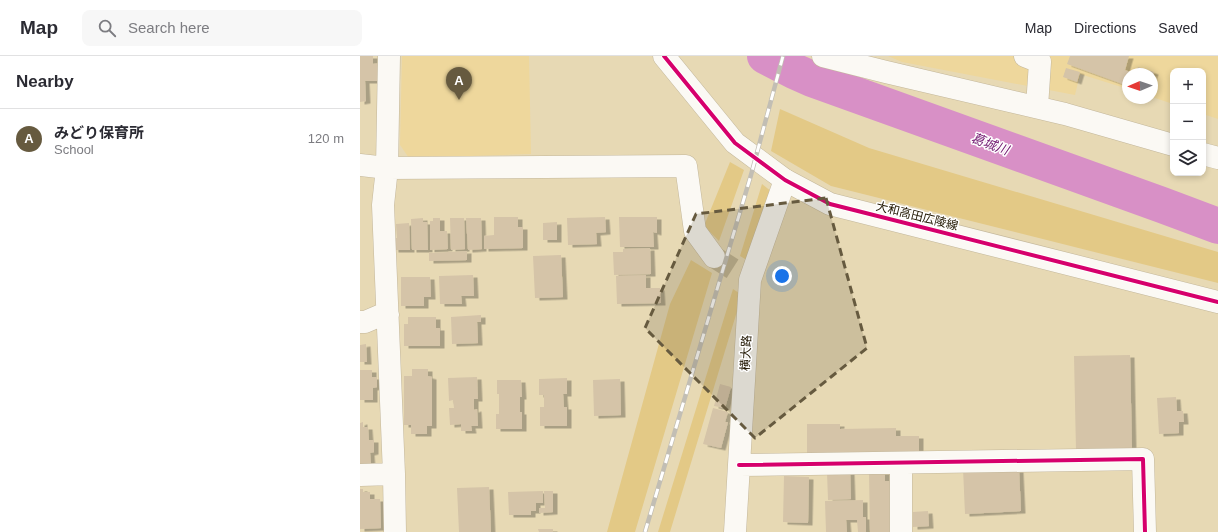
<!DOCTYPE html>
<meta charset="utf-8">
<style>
body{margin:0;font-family:Helvetica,"Noto Sans JP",sans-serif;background:#f7f7f7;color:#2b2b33}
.controls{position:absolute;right:12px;top:12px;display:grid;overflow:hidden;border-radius:8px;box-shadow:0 2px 6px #0003}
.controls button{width:36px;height:36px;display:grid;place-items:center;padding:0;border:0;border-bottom:1px solid #e1e1e2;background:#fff;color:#2b2b33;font:20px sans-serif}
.compass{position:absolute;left:762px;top:12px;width:36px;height:36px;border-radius:50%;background:#fff;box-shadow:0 2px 6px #0003;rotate:268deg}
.you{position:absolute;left:422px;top:220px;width:14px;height:14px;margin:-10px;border:3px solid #fff;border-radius:50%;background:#1a73e8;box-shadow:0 0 0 6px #1a73e833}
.badge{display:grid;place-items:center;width:26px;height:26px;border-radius:50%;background:#665a3f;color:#fff;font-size:13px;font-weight:700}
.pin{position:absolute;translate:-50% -33px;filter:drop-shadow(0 1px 2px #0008)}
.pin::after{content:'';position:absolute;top:21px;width:14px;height:12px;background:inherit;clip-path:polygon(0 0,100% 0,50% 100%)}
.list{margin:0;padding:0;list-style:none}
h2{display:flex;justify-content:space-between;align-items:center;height:52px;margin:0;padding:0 16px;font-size:17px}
h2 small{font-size:13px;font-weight:400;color:#7c7c81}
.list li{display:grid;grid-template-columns:26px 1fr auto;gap:12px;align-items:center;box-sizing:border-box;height:60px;padding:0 16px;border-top:1px solid #e1e1e2}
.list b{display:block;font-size:15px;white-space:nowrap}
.list p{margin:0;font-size:13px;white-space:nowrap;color:#7c7c81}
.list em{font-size:13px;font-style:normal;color:#7c7c81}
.icon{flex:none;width:22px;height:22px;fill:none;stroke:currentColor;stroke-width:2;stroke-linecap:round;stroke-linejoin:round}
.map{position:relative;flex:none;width:858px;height:476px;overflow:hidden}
header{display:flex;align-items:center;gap:24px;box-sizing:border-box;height:56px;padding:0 20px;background:#fff;border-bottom:1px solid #e1e1e2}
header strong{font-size:19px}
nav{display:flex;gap:22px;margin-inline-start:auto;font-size:14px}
.search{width:280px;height:36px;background:#f7f7f7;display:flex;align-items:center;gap:10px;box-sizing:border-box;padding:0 14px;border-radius:8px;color:#7c7c81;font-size:15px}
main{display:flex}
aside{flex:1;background:#fff}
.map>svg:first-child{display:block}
.built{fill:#eed79c}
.green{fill:#e3c986}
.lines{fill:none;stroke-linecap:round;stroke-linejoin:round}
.river{stroke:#d890c6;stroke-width:36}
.building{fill:#d5c4a8;filter:url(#shadow)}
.minor-tunnel{stroke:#bfb290;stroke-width:22;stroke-dasharray:22 11;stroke-linecap:butt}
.minor-casing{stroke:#c3b79b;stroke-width:23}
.major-casing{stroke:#c3b79b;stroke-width:23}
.minor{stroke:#fbf9f4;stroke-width:22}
.major{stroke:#fbf9f4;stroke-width:22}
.rail-casing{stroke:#c2beb4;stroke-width:4.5}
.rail{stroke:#fff;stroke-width:3;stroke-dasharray:9;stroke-linecap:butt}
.cycleway-casing{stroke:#fff;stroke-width:6}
.cycleway{stroke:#d6006c;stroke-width:4}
.marked{fill:#665a3f;fill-opacity:0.2;stroke:#665a3f;stroke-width:3;stroke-dasharray:8 5;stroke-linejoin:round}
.labels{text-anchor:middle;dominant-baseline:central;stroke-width:3;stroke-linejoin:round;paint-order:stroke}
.street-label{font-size:12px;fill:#201600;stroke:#fff}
.water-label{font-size:13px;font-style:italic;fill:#711870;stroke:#fff}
</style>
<header>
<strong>Map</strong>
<div class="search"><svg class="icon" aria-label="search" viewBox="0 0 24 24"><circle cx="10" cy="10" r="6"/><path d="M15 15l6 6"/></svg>Search here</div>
<nav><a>Map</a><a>Directions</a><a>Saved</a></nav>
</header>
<main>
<aside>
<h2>Nearby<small></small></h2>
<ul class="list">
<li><span class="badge">A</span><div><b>みどり保育所</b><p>School</p></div><em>120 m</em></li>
</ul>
</aside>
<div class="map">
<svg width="858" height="476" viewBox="0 0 858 476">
<defs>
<filter id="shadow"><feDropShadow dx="4.5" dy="2.5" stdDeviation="0" flood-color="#0004"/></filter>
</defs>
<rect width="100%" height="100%" fill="#e7d9b4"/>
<path class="built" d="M42,0H169L171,98L49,102L40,89Z
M528,0H858V63L843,58V15H813V48L792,41V18H768V33L720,18L715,39L542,6Z"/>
<path class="green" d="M420,53L509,92L858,196V227L471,130L411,95Z
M370,106L384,114L359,185L344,170Z
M402,128L412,136L390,206L380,200Z
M331,204L352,217L275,476H247L310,248Z
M373,233L382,239L310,476H298Z"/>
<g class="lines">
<path class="river" d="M405,0L434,15L452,23L802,149L858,170"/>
</g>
<path class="building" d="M0,0H13V8L21,7L22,25H5L6,45L0,46Z
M710,0H769L765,14L775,18H768V30L707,8Z
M778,11L794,16L792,22V18H775Z
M706,12L720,16L717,26L703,21Z
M134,161H158V171H163V192L124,193V180L134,179Z
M245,161L246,176L236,177L237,188L208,189L207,162Z
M259,161H297V177L293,176L294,191H260Z
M63,162V166H67L68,194H52L51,163Z
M73,162H80V175H87L88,193L70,194V165H73Z
M90,162H104L105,193L91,194Z
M106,162H121L122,193L108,194Z
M197,166V184H183V167Z
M49,167L50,194H34L33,182H37L36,168Z
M290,192L291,218L254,219L253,196H263V193Z
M107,195V204L69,205V197Z
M201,199L203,241L175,242L173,200Z
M113,219L114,240H101L102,248H80L79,220Z
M286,219V232H300L301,247L257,248L256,220Z
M41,221H70L71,241H64V250H41Z
M121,259V266H117L118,287L92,288L91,261Z
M48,261H76V272H80V290H44V268H48Z
M6,288L7,306H0V289Z
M770,299L772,394L716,395L714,300Z
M52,313H68V320L72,321V370H67V378H51V369H44V320H52Z
M0,314H12V321H17V331L13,332V344H0Z
M117,321L118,343H114V354L117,353L118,370H111L112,375H101V368L90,369L89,352H94L93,344L89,345L88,322Z
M207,322V338H203L204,351H207V370H180V351H184V339H179V323Z
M260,323L261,359L234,360L233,324Z
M137,324H161L162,341H160V356H162V373H136V358H139V338H137Z
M360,328L371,331L365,352L354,350Z
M816,341L817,355H823L824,366H819V377L799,378L797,342Z
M353,352L368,356L365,366H368L361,392L343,388Z
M3,366V371H8L9,384H14V396L10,397L11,409H0V367Z
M447,368H480V373L536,372V380H559V398L447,399Z
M603,412L659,414L661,455L605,458Z
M490,415L491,443L468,444L467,416Z
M509,416H525V425H531L532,476H510Z
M424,420L449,421L448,467L423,466Z
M129,431L131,476H99L97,432Z
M0,433H3V436H10V443H20L21,472L0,473Z
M183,435V447H176V455H171V459H149L148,436Z
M184,435H193V456L179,457V452H185Z
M503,444V461H506V476H498L497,464H486L487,476H466L465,445Z
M568,455L569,470L553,471V456Z
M178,473H193V476H179Z"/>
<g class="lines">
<path class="minor-tunnel" d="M354,201L376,215"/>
<defs>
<path id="minor" d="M29,0L27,112L23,149L34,418L35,476
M463,0L526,16L705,58L813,89
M665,0L680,6L677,51
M843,98L858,102
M0,109L27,112L326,110L335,175L354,201
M0,266H5L19,260L28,259
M541,407V476
M379,409L783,403L785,476
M0,419L34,418
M375,476L390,224L425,124"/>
<path id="major" d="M304,0L375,87L425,124L470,148L858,246"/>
</defs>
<use href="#minor" class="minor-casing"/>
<use href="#major" class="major-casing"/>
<use href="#minor" class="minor"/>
<use href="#major" class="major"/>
<defs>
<path id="rail" d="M285,476L391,119L423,0"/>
</defs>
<use href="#rail" class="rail-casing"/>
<use href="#rail" class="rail"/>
<defs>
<path id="cycleway" d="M304,0L375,87L425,124L470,148L858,246
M379,409L783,403L785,476"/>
</defs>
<use href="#cycleway" class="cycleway-casing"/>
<use href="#cycleway" class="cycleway"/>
</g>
<path class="marked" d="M466,142L507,292L395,382L285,272L336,158Z"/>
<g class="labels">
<g class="street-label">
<text transform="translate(557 160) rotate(14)">大和高田広陵線</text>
<text transform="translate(386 297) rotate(-87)">横大路</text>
</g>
<g class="water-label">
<text transform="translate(630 88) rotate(20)">葛城川</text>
</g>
</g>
</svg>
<div class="controls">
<button>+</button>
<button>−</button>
<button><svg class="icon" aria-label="layers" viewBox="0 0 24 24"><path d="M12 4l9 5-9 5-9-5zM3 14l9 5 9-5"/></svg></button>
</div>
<svg class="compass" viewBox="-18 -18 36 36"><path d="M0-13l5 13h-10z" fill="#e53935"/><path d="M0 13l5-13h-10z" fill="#7c7c81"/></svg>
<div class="you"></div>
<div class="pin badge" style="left:99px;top:44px">A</div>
</div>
</main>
